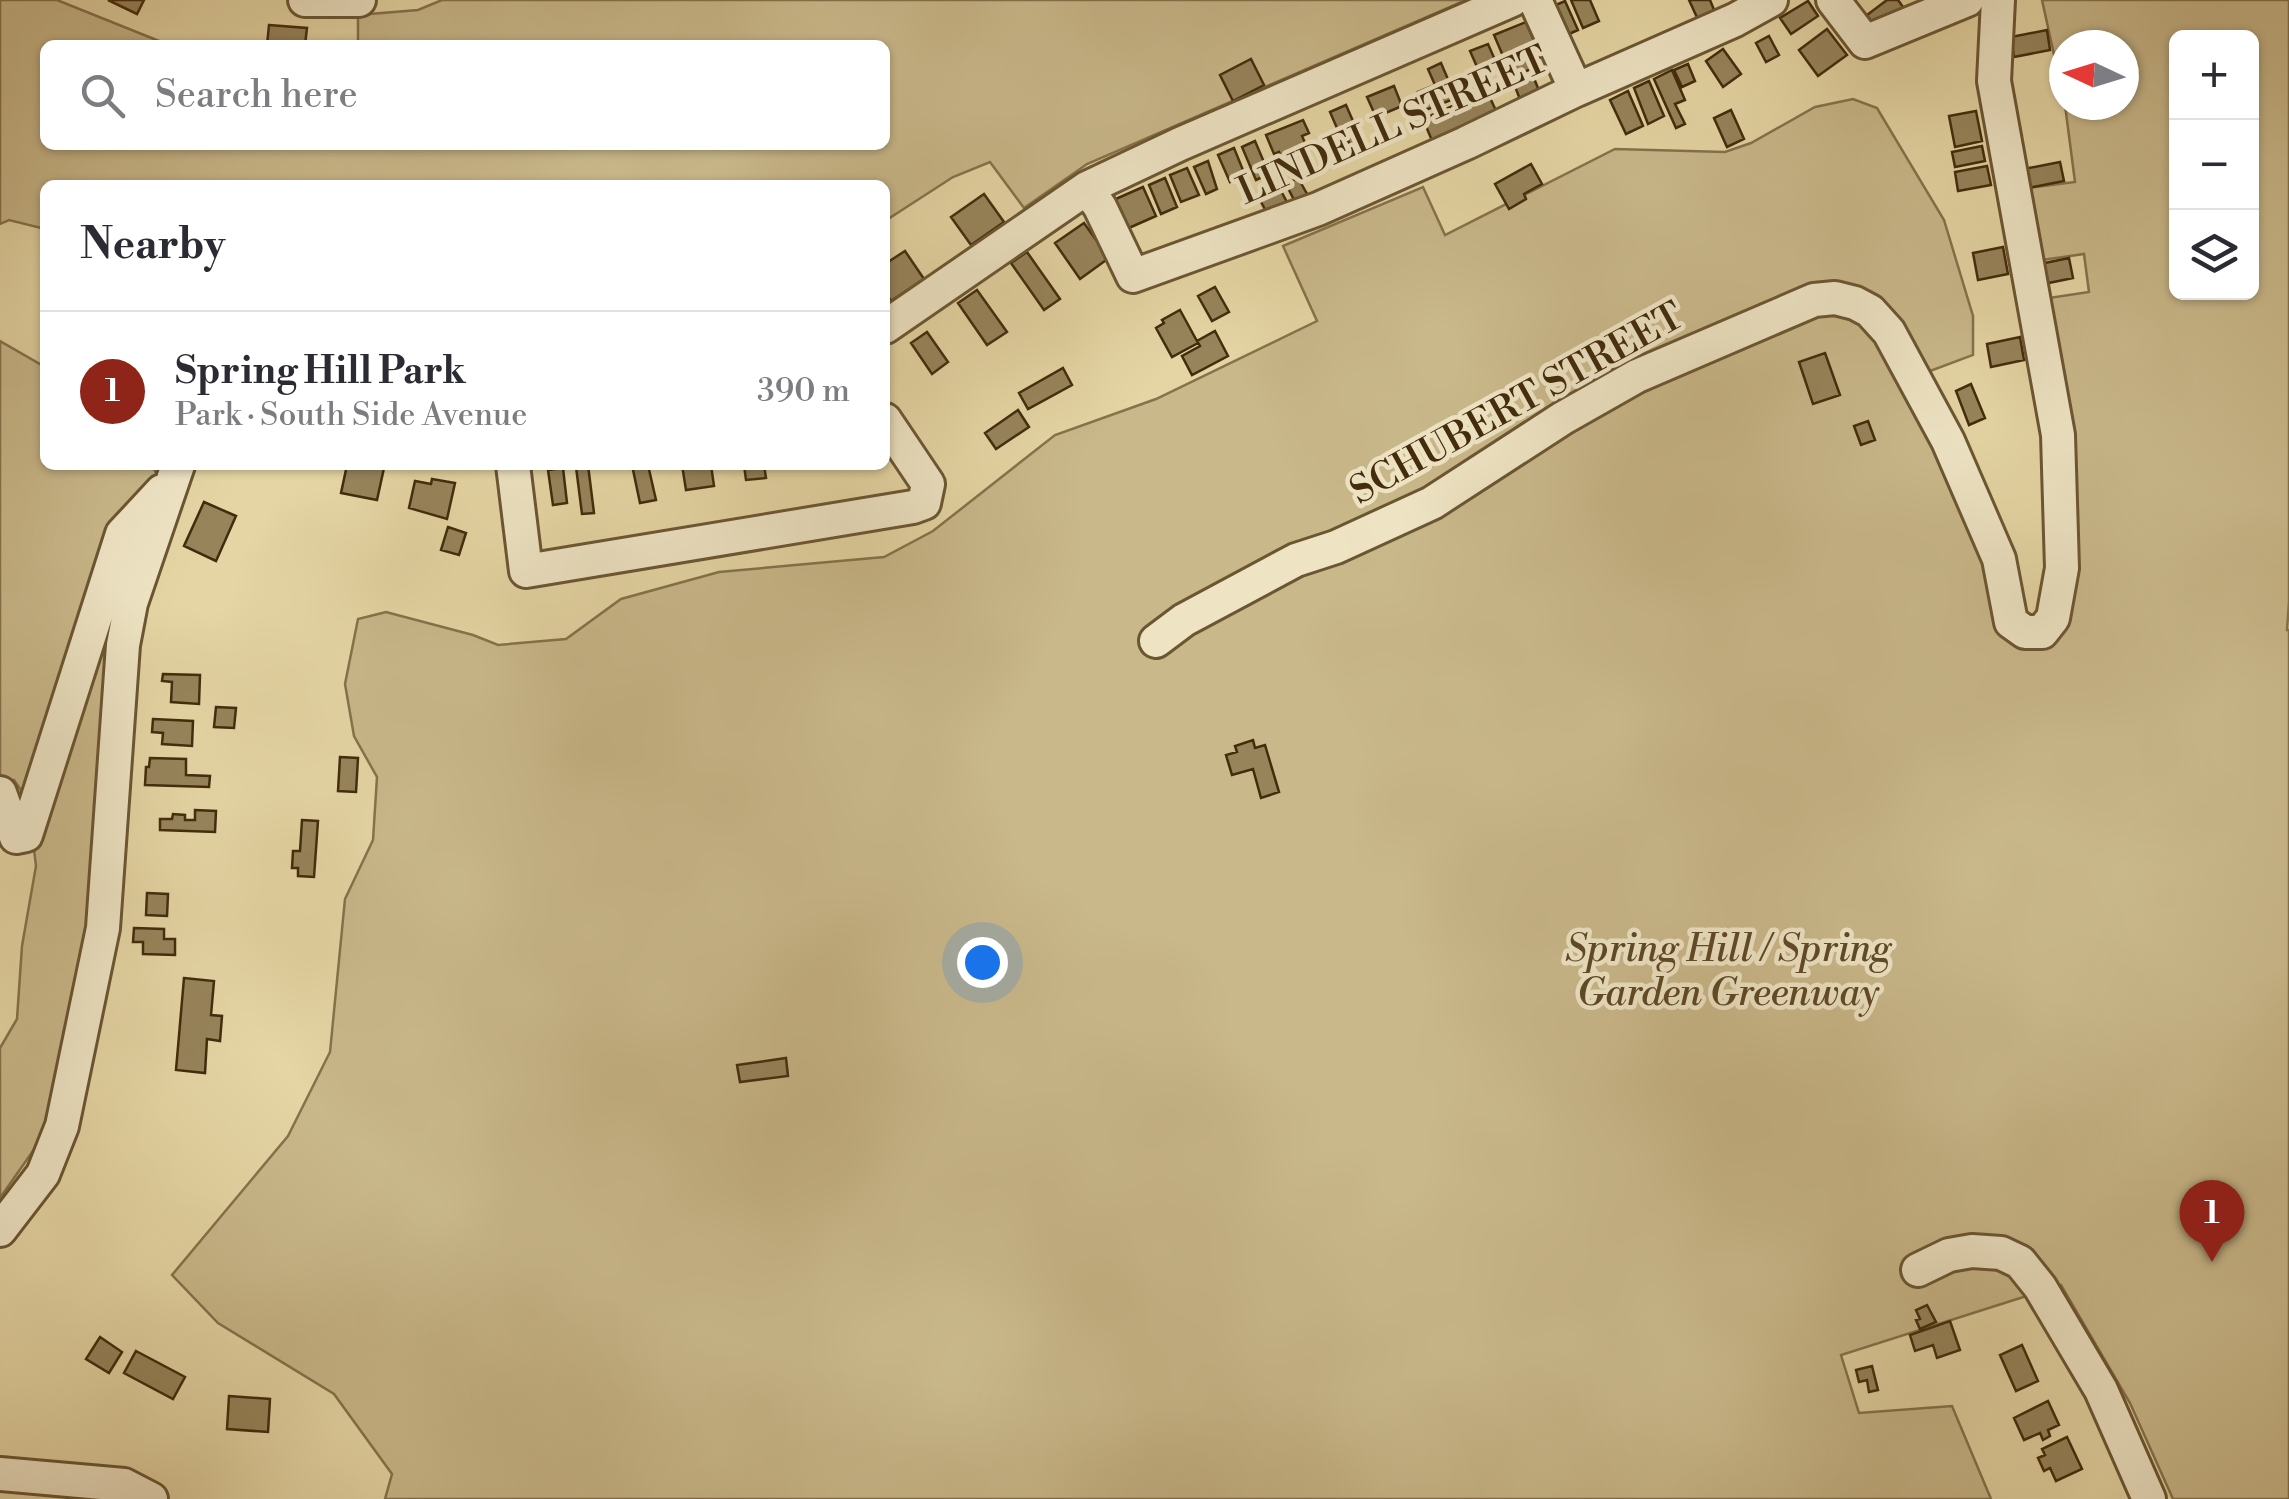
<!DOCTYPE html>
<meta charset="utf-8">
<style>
body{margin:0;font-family:"Libre Bodoni",serif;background:#f2f2f3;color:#2b2b33}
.controls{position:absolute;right:30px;top:30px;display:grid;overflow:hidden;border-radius:15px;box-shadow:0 2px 8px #0004}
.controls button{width:90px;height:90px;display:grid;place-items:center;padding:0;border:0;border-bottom:2px solid #e1e1e2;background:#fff;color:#2b2b33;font:50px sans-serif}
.compass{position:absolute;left:2049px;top:30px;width:90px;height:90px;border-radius:50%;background:#fff;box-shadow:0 2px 8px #0004;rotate:274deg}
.you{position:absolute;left:982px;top:962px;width:35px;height:35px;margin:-25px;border:8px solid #fff;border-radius:50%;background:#1a73e8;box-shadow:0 0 0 15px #1a73e833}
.badge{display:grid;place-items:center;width:65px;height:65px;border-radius:50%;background:#8f2418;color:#fff;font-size:32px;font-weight:700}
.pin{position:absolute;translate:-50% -82px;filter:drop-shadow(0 2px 5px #0008)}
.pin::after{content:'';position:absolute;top:52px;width:35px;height:30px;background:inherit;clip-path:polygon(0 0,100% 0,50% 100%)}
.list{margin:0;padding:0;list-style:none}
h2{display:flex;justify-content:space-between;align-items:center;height:130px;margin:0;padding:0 40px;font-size:42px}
h2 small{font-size:32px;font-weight:400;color:#7c7c81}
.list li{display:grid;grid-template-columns:65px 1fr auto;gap:30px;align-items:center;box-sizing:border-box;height:160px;padding:0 40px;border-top:2px solid #e1e1e2}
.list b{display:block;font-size:38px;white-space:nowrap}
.list p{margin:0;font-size:32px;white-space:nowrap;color:#7c7c81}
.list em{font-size:32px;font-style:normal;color:#7c7c81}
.icon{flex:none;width:55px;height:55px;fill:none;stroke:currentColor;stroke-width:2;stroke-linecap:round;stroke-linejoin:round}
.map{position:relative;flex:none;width:2289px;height:1499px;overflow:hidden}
.search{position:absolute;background:#fff;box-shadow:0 2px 8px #0004;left:40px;top:40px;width:850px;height:110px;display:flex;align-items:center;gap:25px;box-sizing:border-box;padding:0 35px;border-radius:15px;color:#7c7c81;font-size:38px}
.panel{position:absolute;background:#fff;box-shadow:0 2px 8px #0004;left:40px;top:180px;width:850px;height:290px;border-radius:15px}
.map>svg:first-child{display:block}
.green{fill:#c9b88a;stroke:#86724b;stroke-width:2.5;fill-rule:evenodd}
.building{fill:#97845b;stroke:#422c0c;stroke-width:2.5}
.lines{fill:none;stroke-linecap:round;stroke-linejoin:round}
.minor-casing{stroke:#6b5632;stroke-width:38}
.minor{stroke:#eee4c4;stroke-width:32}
.labels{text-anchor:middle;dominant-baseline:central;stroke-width:9;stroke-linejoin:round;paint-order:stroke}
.street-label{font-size:38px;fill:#422c0c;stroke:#eee4c4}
.park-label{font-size:38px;font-style:italic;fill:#5d4825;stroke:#eee4c4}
</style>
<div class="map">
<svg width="2289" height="1499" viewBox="0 0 2289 1499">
<rect width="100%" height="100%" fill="#e5d5a4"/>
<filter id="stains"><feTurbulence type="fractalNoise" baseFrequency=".002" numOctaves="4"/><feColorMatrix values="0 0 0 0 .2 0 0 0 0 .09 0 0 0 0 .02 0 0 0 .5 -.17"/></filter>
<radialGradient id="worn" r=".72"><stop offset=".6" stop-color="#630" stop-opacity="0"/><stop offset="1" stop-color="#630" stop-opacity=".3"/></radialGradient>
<path class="green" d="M0,0H57L169,45H45V145H885V45H358V15L418,10L442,0H1466L1087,164L1024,208L990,162L953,177L885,221V185H45V229L9,220L0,224Z
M2042,0H2289V602L2287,630H2289V1499H2173L2130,1403L2061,1285L1841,1355L1859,1413L1952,1406L1991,1499H385L392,1474L334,1394L218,1323L172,1275L288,1136L330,1052L345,899L373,840L377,777L354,736L345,684L358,619L386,612L473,635L498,645L566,639L621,599L719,572L884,557L933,531L1055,435L1156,399L1317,321L1283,246L1423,187L1445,235L1615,149L1725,152L1751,143L1815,107L1853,99L1877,108L1944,220L1973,316V355L1922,374L2016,617L2041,619L2047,591L2042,299L2089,292L2084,254L2035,261L2021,189L2075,182L2065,105H2124V45H2064V100ZM2176,38H2252V292H2176Z
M0,341L45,367V465H151L161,480L112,533L67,651L60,702L28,800L14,780L0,781Z
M133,535L93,925L47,1131L0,1198V1048L17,1019L22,946L36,866L33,841Z"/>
<path class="building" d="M108,0H144L137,14Z
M1571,0H1590L1599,21L1583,28Z
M1689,0H1710L1717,17L1700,24Z
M1887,0H1898L1903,7L1875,27L1867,15Z
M1565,1L1578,30L1562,37L1549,8Z
M1808,1L1818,16L1791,34L1780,18Z
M1526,22L1541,57L1528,63L1531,69L1512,77L1494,35Z
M269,25L307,28L305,45H267Z
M1827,29L1847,55L1818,76L1799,50Z
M2047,30L2050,50L2014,57L2011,37Z
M1769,36L1779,55L1766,62L1756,43Z
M1488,44L1499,69L1481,76L1470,51Z
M1723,49L1741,74L1723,87L1706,61Z
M1251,59L1264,85L1233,101L1220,75Z
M1441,63L1456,98L1426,110L1418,92L1435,85L1428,69Z
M1688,64L1695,81L1682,87L1674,70Z
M1672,70L1685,100L1675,104L1685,124L1676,128L1654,79Z
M1533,76L1540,93L1521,102L1514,84Z
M1649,81L1664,116L1648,124L1634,88Z
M1394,86L1402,106L1376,117L1367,97Z
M1486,89L1498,115L1433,143L1423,119L1471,98L1470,96Z
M1628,91L1643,126L1626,134L1610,100Z
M1346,105L1366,151L1354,156L1348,140L1343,142L1330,112Z
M1731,110L1744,139L1727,147L1714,118Z
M1976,111L1982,141L1955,147L1949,116Z
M1303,120L1309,133L1302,136L1310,154L1284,165L1279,152L1274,154L1266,135Z
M1255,141L1269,174L1256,180L1242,147Z
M1982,146L1985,161L1955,167L1952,152Z
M1234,148L1245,175L1230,182L1218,155Z
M1208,161L1217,189L1206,194L1194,167Z
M2060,162L2064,181L2028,188L2024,169Z
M1531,164L1542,184L1524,194L1526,199L1509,209L1495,184Z
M1987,166L1991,185L1958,191L1955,172Z
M1187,168L1199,195L1181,202L1170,175Z
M1165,178L1177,207L1161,214L1149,185Z
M1298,178L1310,199L1297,206L1286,184Z
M1143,187L1156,216L1122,231L1109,202Z
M1280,189L1288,204L1268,215L1260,200Z
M984,194L1004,222L971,245L951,217Z
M1084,223L1109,258L1080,279L1055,243Z
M2003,247L2008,274L1978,280L1973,253Z
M905,251L924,279L891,301L885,292V264Z
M1027,252L1060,299L1044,310L1011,263Z
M2069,258L2073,278L2044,284L2040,264Z
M1215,287L1229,312L1212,321L1198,296Z
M977,290L1007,332L987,345L958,303Z
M1180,310L1198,343L1172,357L1156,328L1164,323L1162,320Z
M1215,331L1228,356L1192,375L1182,356L1200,346L1197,341Z
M927,332L948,362L932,374L911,343Z
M2020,337L2024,360L1991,367L1987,344Z
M1825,353L1840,395L1813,404L1799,362Z
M1063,368L1072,385L1028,409L1019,393Z
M1971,384L1985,418L1969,425L1956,391Z
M1018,410L1029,427L996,449L985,433Z
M1868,421L1875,440L1861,445L1854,426Z
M347,465H370L384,468L377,500L341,493Z
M588,465L594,513L582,514L576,467Z
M632,465H648L656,500L640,503Z
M682,465H711L714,486L686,490Z
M744,465H764L766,478L746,480Z
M563,468L567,503L553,505L548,470Z
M432,479L455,483L447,519L409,508L415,481L431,484Z
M204,502L236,516L216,561L184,546Z
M448,527L466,533L459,555L441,550Z
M163,674L200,675L199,704L171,702L172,682L162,681Z
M216,707L236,708L234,728L214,727Z
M153,719L193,721L192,746L162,744L163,733L152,732Z
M1253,740L1255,748L1265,745L1279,792L1261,798L1253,769L1232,775L1226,755L1237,752L1235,746Z
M340,757L358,758L356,792L338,791Z
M150,758L186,759V775L210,776L209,787L145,785L146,767H149Z
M195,810L216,811L215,832L160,830V819H172L173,814L185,815V820H195Z
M302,820L318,821L314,877L298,876V868H292L293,851H300Z
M147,893L168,894L167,916L146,915Z
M134,928L164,929V939H175V955L143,954V942H133Z
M184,978L214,981L211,1015L222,1016L220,1041L207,1039L205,1073L176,1070Z
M786,1058L788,1076L740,1082L737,1065Z
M1927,1305L1936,1322L1920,1329L1916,1320L1920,1319L1916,1310Z
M1950,1321L1960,1350L1937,1358L1933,1345L1915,1351L1910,1335Z
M100,1337L122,1352L109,1373L86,1359Z
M2022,1345L2038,1381L2016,1391L2000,1355Z
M136,1351L185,1377L173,1399L124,1373Z
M1872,1366L1878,1390L1869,1392L1867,1380L1859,1382L1856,1370Z
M229,1396L270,1399L268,1432L227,1429Z
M2048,1401L2059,1425L2048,1430L2050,1436L2043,1440L2040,1433L2024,1440L2014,1418Z
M2067,1437L2082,1469L2056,1481L2050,1468L2044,1471L2038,1458L2045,1455L2042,1449Z"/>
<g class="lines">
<defs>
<path id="minor" d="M305,0H359
M1535,0L1576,90
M1833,0L1865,42L1967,0
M1087,188L1100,207L1133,276L1318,209L1466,143L1576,90L1735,20L1771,0
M885,327L1087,188L1180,144L1512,0
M513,465L526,571L913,507L924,503L928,484L885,420
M1156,641L1184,620L1296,560L1336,547L1432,503L1563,418L1637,376L1814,300L1835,298L1855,303L1870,311L1889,332L1948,441L1999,559L2011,622L2025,632H2042L2053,618L2062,568L2058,435L1994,81L1998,0
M0,793L16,837L26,835L122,534L162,491
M0,1230L43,1174L62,1126L103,928L123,645L131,603L178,465
M1918,1270L1949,1255L1972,1251L2001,1253L2020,1262L2040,1287L2101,1390L2149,1499
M0,1474L124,1485L151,1499"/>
</defs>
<use href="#minor" class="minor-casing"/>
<use href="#minor" class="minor"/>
</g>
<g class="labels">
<g class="street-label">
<text transform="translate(1393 126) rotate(-24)">LINDELL STREET</text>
<text transform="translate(1517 404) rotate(-29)">SCHUBERT STREET</text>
</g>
<g class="park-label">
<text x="1728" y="949">Spring Hill / Spring<tspan x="1728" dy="44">Garden Greenway</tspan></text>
</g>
</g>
<rect width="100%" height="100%" filter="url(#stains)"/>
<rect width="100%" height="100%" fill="url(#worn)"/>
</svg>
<div class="controls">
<button>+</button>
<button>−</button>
<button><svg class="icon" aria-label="layers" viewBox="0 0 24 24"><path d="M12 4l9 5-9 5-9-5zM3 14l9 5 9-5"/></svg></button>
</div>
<svg class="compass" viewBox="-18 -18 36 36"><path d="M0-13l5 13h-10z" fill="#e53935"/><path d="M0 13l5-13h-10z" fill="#7c7c81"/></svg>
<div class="you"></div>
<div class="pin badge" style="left:2212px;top:1262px">1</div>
<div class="search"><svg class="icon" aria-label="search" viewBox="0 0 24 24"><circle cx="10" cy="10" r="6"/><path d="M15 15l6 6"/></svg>Search here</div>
<section class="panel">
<h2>Nearby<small></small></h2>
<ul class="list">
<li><span class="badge">1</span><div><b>Spring Hill Park</b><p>Park · South Side Avenue</p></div><em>390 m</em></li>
</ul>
</section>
</div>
